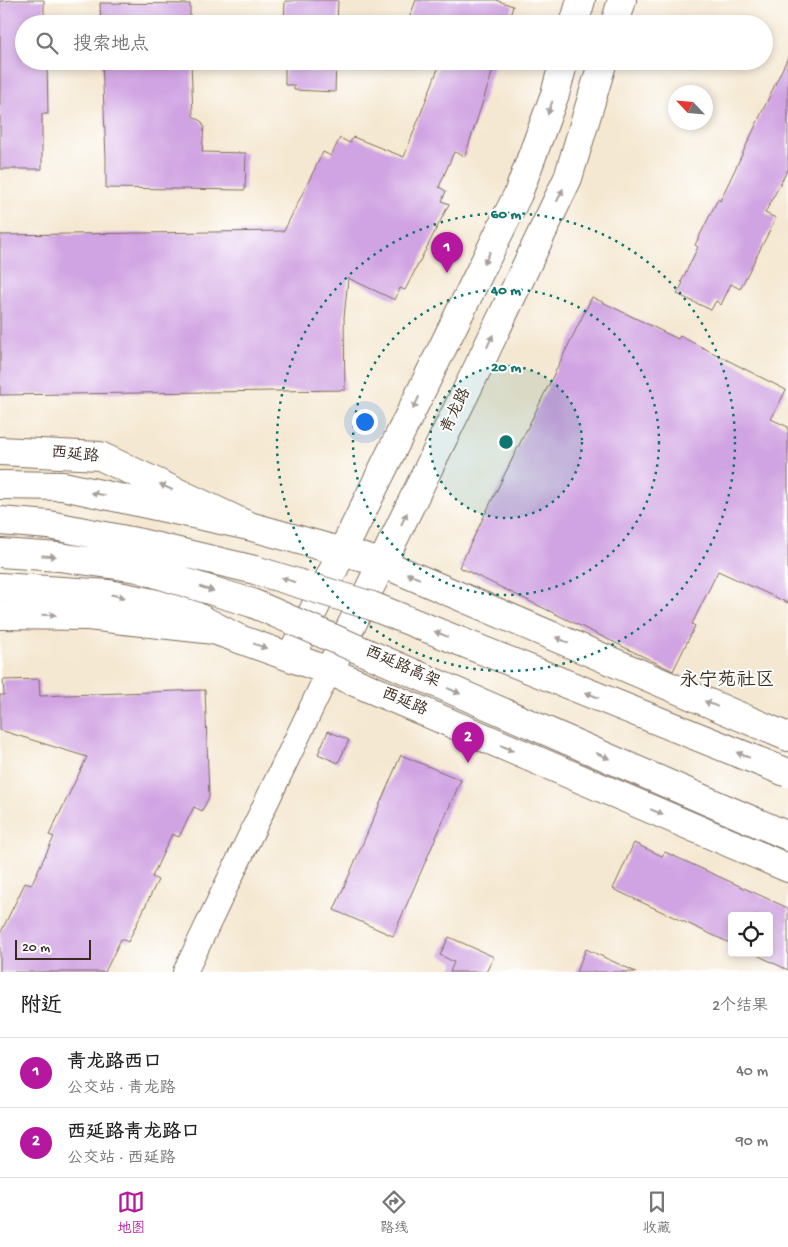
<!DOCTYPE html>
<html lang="zh">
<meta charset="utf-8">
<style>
body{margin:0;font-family:"Gochi Hand","LXGW WenKai TC",sans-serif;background:#f6f6f6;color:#222}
.controls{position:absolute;right:15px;bottom:15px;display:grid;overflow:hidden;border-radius:5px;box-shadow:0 2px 8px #0003}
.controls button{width:45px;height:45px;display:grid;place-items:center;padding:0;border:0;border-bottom:1px solid #e0e0e0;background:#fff;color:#222;font:25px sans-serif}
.compass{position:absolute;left:668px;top:85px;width:45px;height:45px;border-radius:50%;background:#fff;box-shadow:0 2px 8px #0003;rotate:296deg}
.scale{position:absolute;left:15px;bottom:12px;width:76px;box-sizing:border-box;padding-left:5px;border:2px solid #3b2a1e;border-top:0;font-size:14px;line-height:18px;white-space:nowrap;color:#3b2a1e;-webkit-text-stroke:4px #fff;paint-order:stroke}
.you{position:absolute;left:364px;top:421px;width:18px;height:18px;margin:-12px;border:4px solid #fff;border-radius:50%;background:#1a73e8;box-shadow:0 0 0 8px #1a73e833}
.badge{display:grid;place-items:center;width:32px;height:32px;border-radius:50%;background:#b5179e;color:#fff;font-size:16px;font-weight:700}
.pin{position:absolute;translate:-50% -41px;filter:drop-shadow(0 1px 2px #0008)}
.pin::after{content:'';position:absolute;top:26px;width:18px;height:15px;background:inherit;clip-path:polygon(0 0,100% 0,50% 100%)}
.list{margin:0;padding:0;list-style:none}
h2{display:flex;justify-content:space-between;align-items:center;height:65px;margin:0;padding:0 20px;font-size:21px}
h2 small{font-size:16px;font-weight:400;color:#767676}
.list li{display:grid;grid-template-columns:32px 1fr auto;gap:15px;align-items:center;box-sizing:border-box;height:70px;padding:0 20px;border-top:1px solid #e0e0e0}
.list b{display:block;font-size:19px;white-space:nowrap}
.list p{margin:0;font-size:16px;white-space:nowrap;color:#767676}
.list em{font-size:16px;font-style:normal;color:#767676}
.icon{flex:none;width:28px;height:28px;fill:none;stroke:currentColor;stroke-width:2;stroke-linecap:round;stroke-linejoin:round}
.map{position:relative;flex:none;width:788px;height:972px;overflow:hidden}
.search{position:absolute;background:#fff;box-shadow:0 2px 8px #0003;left:15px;right:15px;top:15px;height:55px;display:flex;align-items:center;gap:12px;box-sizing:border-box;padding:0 18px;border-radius:28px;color:#767676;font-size:19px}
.sheet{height:205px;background:#fff}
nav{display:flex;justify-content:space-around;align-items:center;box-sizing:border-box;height:70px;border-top:1px solid #e0e0e0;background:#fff;font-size:14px;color:#767676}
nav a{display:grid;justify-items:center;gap:2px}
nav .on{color:#b5179e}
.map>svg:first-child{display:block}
.building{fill:#d0a3e2}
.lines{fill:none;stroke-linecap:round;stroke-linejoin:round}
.street-casing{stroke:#7c6c5d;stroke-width:26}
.secondary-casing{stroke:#7c6c5d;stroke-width:30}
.highway-casing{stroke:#7c6c5d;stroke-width:30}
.street{stroke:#fff;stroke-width:24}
.secondary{stroke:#fff;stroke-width:28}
.highway{stroke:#fff;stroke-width:28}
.highway-bridge-casing{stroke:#7c6c5d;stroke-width:30;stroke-linecap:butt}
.highway-bridge{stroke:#fff;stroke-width:28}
.oneway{fill:#a79f9a}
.ring{fill:none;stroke:#0f766e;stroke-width:2.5;stroke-dasharray:2.5 5}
.labels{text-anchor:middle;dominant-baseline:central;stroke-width:4;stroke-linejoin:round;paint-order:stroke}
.street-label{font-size:16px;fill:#3b2a1e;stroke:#fff}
.quarter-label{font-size:19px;fill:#3b2a1e;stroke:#fff}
.centre{fill:#0f766e;stroke:#fff;stroke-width:2.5}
.ring-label{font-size:15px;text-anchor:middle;font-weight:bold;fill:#0f766e;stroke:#fff;stroke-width:4;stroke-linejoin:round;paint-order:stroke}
</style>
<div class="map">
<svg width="788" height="972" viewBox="0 0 788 972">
<rect width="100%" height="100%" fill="#fff"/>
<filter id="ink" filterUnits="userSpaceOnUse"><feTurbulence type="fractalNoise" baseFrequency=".02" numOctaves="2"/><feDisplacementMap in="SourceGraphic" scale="10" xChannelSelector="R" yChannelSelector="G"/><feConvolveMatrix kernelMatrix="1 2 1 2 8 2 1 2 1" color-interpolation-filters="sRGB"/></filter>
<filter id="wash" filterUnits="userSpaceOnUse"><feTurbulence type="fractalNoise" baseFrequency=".0096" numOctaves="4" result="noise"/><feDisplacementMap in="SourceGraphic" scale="20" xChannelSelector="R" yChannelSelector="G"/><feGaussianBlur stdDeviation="1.12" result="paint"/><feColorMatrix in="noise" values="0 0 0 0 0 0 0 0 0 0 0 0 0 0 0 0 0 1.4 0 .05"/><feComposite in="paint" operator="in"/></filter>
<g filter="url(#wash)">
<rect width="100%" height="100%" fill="#f5e8d2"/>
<g id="blocks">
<path class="building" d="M14,0H44V24H24V61L47,62L48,114H42V169H0V1Z
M294,0H338L337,24H284L285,1H294Z
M416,0H496L513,6L508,24H407Z
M100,3L190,4V24H101Z
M788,57V169L765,213L776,218L740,289L731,284L721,305L716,301L711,310L677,294L683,283L681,282L698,247L695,245L718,199L720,201Z
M102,61H191L193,116L202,122L204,127L202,152L246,153L245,190L106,188V158Z
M285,61H336L335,92L294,90V85H285Z
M441,61H496L465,156L454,152L439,187L446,191L442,201L449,204L405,290L400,288L395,300L348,278L344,318L345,390L0,395V235L284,231L323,152L331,156L340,138L350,143L353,137L404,157Z
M592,297L678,339L680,336L786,390L771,419L788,427V603L718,571L692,624L695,626L673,671L459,567Z
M39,679L40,696L205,690L209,797L202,811L194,807L179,837L172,834L152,877L158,880L128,942L121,939L105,972H0V934L25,883L31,885L54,837L49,835L87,757L0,730V695H4L3,680Z
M328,731L349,740L338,763L318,754Z
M401,755L461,780L393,936L334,910Z
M634,843L662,856L665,852L788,908V970L753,953H769V916H732V944L613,889Z
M449,937L494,957L486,972H450L454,962L440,955Z
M586,949L636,972H576Z"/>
</g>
</g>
<g filter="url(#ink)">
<use href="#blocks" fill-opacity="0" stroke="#7c6c5d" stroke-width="1"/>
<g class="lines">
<defs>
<path id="street" d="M185,972L329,671"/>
<path id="secondary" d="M574,24L581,0
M615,24L622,0
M0,451L100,456L249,526L382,563L788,737
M0,615L88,616L214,630L329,671L788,868
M295,648L518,194L555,94L564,61
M333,663L480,363L568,178L603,61"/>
<path id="highway" d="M0,485L63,486L249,526
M0,587L109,594L182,609L235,637"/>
</defs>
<use href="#street" class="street-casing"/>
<use href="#secondary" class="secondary-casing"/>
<use href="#highway" class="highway-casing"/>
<use href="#street" class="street"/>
<use href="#secondary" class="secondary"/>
<use href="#highway" class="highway"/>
<defs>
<path id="highway-bridge" d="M0,521L49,525L141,543L255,570L372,606L788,773
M0,553L59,557L138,568L252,603L788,836"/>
</defs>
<use href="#highway-bridge" class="highway-bridge-casing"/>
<use href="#highway-bridge" class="highway-bridge"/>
</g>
<defs><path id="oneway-solid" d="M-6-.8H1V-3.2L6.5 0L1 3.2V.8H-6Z" transform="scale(1.25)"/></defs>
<g class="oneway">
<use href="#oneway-solid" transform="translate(550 108) rotate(110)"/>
<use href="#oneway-solid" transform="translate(560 195) rotate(-65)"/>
<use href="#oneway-solid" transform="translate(487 258) rotate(116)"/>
<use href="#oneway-solid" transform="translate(490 341) rotate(-65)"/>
<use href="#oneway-solid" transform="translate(416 403) rotate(116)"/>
<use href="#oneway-solid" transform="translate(166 487) rotate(-155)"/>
<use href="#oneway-solid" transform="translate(98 494) rotate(-168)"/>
<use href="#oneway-solid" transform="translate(404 519) rotate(-64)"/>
<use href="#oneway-solid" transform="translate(49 556) rotate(4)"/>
<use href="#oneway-solid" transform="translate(413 576) rotate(-157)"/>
<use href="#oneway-solid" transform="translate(288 580) rotate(-163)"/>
<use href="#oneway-solid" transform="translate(207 589) rotate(17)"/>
<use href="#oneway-solid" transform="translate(118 596) rotate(12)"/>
<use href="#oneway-solid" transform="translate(49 615) rotate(1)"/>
<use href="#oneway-solid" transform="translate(441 634) rotate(-158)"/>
<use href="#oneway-solid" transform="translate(562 640) rotate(-157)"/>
<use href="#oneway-solid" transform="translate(260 646) rotate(20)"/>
<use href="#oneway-solid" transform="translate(454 691) rotate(24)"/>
<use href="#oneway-solid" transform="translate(592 695) rotate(-158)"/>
<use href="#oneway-solid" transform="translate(711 704) rotate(-157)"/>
<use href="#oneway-solid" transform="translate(507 748) rotate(23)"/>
<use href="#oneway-solid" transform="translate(743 755) rotate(-158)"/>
<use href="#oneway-solid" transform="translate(603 756) rotate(24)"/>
<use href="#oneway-solid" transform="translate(657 812) rotate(23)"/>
</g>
</g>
<circle cx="506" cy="442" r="76" fill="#0f766e" fill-opacity=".12"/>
<g class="ring">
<circle cx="506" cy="442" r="76"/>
<circle cx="506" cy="442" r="153"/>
<circle cx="506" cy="442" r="229"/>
</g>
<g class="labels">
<g class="street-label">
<text transform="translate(457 411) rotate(-64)">青龙路</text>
<text transform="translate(75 456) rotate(6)">西延路</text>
<text transform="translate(402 668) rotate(24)">西延路高架</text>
<text transform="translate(404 703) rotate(23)">西延路</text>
</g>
<g class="quarter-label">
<text x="727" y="681">永宁苑社区</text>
</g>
</g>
<circle cx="506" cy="442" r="8" class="centre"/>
<g class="ring-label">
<text x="506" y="218">60 m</text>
<text x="506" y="294">40 m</text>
<text x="506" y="371">20 m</text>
</g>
</svg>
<div class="controls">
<button><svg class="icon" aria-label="locate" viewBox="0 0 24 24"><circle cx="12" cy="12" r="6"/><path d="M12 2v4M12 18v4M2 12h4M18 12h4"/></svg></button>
</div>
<svg class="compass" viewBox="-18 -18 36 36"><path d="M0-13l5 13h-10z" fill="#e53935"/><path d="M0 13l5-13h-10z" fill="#767676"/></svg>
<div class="scale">20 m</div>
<div class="you"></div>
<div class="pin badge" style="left:447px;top:273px">1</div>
<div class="pin badge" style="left:468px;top:763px">2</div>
<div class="search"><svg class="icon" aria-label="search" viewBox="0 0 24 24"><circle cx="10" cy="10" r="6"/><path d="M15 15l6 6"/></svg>搜索地点</div>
</div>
<section class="sheet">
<h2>附近<small>2个结果</small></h2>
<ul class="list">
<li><span class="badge">1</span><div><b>青龙路西口</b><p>公交站 · 青龙路</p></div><em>40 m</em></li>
<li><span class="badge">2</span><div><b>西延路青龙路口</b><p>公交站 · 西延路</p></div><em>90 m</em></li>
</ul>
</section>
<nav>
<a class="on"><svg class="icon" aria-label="map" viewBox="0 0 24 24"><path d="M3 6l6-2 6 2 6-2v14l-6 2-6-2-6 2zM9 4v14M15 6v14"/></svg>地图</a>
<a><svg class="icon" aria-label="directions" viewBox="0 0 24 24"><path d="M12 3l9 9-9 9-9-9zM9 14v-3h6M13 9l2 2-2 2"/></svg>路线</a>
<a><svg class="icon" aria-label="saved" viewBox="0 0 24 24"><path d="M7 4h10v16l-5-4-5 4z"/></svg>收藏</a>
</nav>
